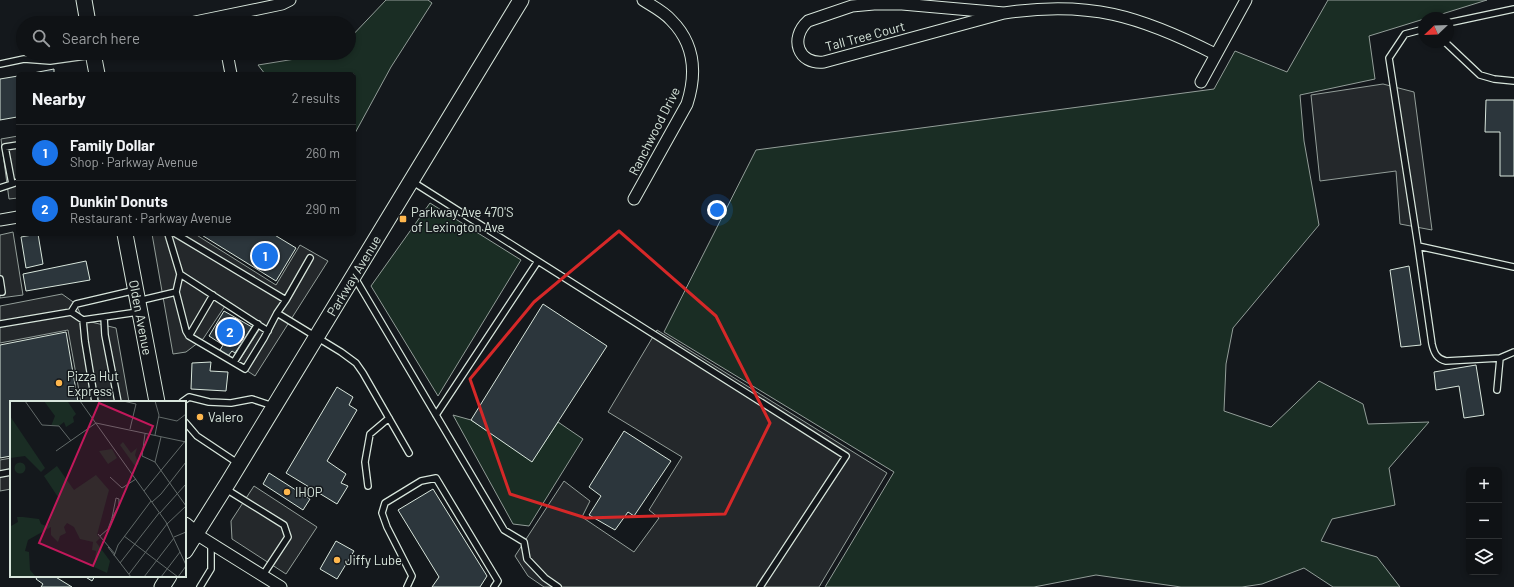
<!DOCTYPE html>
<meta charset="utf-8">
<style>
body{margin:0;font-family:Barlow,sans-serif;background:#1d2022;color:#f1f3f6}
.controls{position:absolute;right:12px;bottom:12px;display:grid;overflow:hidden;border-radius:6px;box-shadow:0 2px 6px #0003}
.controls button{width:36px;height:36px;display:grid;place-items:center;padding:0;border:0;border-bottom:1px solid #2f3234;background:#0f1215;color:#f1f3f6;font:20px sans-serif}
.compass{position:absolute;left:1418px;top:12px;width:36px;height:36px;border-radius:50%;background:#0f1215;box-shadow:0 2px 6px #0003;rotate:247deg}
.you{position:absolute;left:717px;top:210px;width:14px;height:14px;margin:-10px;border:3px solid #fff;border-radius:50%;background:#1a73e8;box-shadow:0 0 0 6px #1a73e833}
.badge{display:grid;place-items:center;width:26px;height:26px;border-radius:50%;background:#1a73e8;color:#fff;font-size:13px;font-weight:700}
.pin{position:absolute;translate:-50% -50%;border:2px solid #fff;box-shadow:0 1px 4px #0006}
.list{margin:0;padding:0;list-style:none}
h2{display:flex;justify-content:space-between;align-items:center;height:52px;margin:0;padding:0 16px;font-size:17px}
h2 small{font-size:13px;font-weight:400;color:#9b9ea0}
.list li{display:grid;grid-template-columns:26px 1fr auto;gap:12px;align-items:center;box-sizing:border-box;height:56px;padding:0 16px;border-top:1px solid #2f3234}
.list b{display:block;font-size:15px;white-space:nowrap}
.list p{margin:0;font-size:13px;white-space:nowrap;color:#9b9ea0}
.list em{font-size:13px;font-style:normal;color:#9b9ea0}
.icon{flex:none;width:22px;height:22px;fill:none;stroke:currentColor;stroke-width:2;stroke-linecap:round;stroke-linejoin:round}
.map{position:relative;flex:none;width:1514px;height:587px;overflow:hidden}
.search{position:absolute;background:#0f1215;box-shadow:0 2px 6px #0003;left:16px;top:16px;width:340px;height:44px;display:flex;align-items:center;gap:10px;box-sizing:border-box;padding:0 14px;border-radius:22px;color:#9b9ea0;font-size:15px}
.panel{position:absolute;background:#0f1215;box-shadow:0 2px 6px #0003;left:16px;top:72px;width:340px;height:164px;border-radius:6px}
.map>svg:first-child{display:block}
.green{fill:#1a2d24;stroke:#939e99}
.parking{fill:#24282b;stroke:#939e99}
.building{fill:#2c363c;stroke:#d8e6dc}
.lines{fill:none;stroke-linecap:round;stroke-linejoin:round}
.service-casing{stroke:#d8e6dc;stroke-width:8}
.minor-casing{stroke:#d8e6dc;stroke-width:13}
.secondary-casing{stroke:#d8e6dc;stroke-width:17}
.service{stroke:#14181c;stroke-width:5.5}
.minor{stroke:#14181c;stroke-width:11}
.secondary{stroke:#14181c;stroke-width:15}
.marked{fill:none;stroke:#d62828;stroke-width:3;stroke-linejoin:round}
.poi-dot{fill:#ffb74d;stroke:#14181c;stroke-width:1.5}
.labels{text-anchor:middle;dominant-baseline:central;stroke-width:3;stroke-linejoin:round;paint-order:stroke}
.street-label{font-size:13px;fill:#d8e6dc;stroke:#14181c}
.poi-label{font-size:13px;fill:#d8e6dc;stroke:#14181c;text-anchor:start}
.inset-road{fill:none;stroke:#626a69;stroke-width:1}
.view{fill:#c2185b;fill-opacity:0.15;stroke:#c2185b;stroke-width:2}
.inset-edge{fill:none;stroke:#d8e6dc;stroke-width:2}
</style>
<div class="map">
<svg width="1514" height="587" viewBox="0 0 1514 587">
<rect width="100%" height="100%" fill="#14181c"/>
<path class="green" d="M386,0H428L432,3L391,67L354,135V74L317,73L265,74L258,65L332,53H349V39Z
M1328,0H1487L1429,18H1424V19L1369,36L1375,79L1300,95L1304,141L1319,225L1233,328L1226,364L1224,411L1271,427L1319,381L1363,404L1368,424L1429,422L1389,468L1395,505L1332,519L1321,541L1377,557L1400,587H1333L1304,568L1262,584L1242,587H1181L1096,575L1034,587H825L894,472L664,332L756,150L1214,89L1235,51L1287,72Z
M430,203L521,260L438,396L371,286Z
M453,415L471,420L532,461L558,422L583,439L529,526L513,524Z"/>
<path class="parking" d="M1383,84L1414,92L1432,230L1400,224L1396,171L1320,181L1311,95Z
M18,136V198L9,199L1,139Z
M13,232L23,295L0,298V235Z
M152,234H195L276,285L300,245L328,261L255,376L237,364L259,330L225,306L203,339L186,352L173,354Z
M62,294L76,304L83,320L116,328L129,402H81L68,330L0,343V306Z
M657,330L887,473L819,587H544L528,576L515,556L564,481L590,501L582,517L634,552L659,518L649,510L682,457L608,412Z
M11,458V489L0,491V460Z
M254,486L317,527L286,574L232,539L231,521Z"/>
<path class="building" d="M54,69V74H28Z
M18,76V124L17,117L0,120V79Z
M1486,100H1514V176H1500V132H1485Z
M38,234L43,264L26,268L21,237Z
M200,234H273L296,248L276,281Z
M86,261L90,280L26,291L23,274Z
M1409,266L1421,345L1401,347L1390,270Z
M543,304L607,346L532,462L471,420Z
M224,311L252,327L235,353L232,351L228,356L220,350L223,345L209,336Z
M66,332L78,402H11V456L0,458V345Z
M211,362L210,371L228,372L226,391L191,389L192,363Z
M1476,365L1484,415L1464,418L1459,386L1436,390L1434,372Z
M337,387L353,397L349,405L357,410L327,461L346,474L341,483L348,486L337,504L286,473Z
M624,431L671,461L634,516L628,512L615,530L589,515L601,496L589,487Z
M269,473L310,499L303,510L263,484Z
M433,489L487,576L480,587H432L439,577L398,510Z
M336,541L354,551L337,579L320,569Z
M38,576H54L72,587H41L43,584L36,579Z
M84,576H95L92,581Z"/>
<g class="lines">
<defs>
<path id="service" d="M1448,23L1514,9
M1424,29L1405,34L1389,58L1418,246L1514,267
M1445,42L1480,75L1494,79L1514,81
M0,64L24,59L50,61L93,55
M18,145L5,147L12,184L18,182
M413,182L846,456L760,587
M0,188L12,184
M176,234L286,300L277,313L341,352L356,363L363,373L409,453
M1418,246L1432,344C1434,353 1437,359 1446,361L1500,358
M180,274L268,331
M355,278L504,530L524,542L527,559L545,578L558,587
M0,279L2,292H0
M136,290L76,304L71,312L83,320L138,312
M176,292L186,331L189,336L245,369L264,338L277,313
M286,300L310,258
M138,301L176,292L180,274L168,234
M104,317L105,335L118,402
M83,320L85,341L95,402
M0,324L71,312
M189,336L213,295
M234,362L258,324
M1497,390L1500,358L1514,352
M182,402L189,397L209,402L231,403L252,399L273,406
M436,415L538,261
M185,422L197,436L239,464
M0,474L11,472
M368,486L365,462L370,434L389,418
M226,489L284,525L288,537L263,575
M200,587L211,569V544
M407,587L412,576L387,527L382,513L385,503L421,481L436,478L498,581L494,587"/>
<path id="minor" d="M874,4H902L1004,13L824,62C798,65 789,38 808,21L852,6Z
M1004,13C1089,0 1140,16 1215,54
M190,23L282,4L290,0
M227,53L231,74
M1201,82L1246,0
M634,199L687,104C697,73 695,44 671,20C663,11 652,6 643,0
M0,220L18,217
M196,534L281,587"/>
<g id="secondary">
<path d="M84,0L88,23"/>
<path d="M93,53L97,74"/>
<path id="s1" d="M125,234L157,402"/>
<path d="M185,525L196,534"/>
<path id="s2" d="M185,551L229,481L521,0"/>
<path d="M162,587L169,576"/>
</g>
</defs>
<use href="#service" class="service-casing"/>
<use href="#minor" class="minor-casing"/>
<use href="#secondary" class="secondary-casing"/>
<use href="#service" class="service"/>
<use href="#minor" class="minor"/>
<use href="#secondary" class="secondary"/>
</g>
<path class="marked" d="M619,231L716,316L770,423L725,514L586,518L510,494L470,379L534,302Z"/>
<g class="poi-dot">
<rect x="399" y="215" width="8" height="8" rx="2"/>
<circle cx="59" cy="383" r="4"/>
<circle cx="200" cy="417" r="4"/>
<circle cx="287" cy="492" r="4"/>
<circle cx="337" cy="560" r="4"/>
</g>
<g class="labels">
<g class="street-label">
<text transform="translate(865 36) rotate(-15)">Tall Tree Court</text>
<text transform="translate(654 131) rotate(-63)">Ranchwood Drive</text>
<text stroke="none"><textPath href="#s2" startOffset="323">Parkway Avenue</textPath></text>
<text stroke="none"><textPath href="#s1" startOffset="85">Olden Avenue</textPath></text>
</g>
<g class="poi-label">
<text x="411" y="212">Parkway Ave 470'S<tspan x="411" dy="15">of Lexington Ave</tspan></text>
<text x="67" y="376">Pizza Hut<tspan x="67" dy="15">Express</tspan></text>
<text x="208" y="417">Valero</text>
<text x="295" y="492">IHOP</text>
<text x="345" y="560">Jiffy Lube</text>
</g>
</g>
<g transform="translate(10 401)">
<rect width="176" height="176" fill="#14181c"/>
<path d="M34,0L58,1L66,13L63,16L64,21L56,26L54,21L49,25H41L45,15ZM0,15L35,67L31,71L15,55L0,57ZM113,41L121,52L127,47L125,54L129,63L125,65L110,44ZM102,48L107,57L98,63L89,50ZM4.5 67a5.5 5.5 0 1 1 11 0a5.5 5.5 0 1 1-11 0ZM47,65L64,89L86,74L99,89L87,134L90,137L86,141L100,160L97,172L84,166L86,150L82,149L83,141L70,138L64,126L57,122L54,126L56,132L50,135L48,141L41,134V126L18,139L15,150L19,151L20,169L26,176H0L1,125L8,121L7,116H13L29,118L31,123L36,125L39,123L48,96L34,75Z" fill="#1a2d24"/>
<path class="inset-road" d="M15,0L32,24L49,25L61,40M70,0L156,121L176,164M113,0L126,3L120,28M149,16L167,20L176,13M86,22L176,41M135,33L132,55L145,61L176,105M145,34L149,14L145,0M46,50L86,22M145,61L151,36M100,76L112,87L126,78M134,90L176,39M106,97L109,98V104L102,117ZM142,101L151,93L176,61M150,112L176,83M88,133L105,153M90,135L98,128L102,117M114,135L168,176M164,136L176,131M98,146L121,176M104,155L108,144L141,100M110,162L149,112M119,173L157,123L176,105M134,176L164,137M151,176L170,151M168,176L176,165"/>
<path class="view" d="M89,2L143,25L83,165L29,142Z"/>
<rect width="176" height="176" class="inset-edge"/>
</g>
</svg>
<div class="controls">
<button>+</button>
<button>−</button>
<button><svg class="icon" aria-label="layers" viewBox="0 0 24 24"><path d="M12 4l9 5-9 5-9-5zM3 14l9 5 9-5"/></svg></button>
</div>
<svg class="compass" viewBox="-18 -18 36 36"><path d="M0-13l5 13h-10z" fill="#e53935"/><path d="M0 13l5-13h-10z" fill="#9b9ea0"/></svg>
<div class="you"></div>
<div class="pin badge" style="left:265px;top:256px">1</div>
<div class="pin badge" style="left:230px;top:332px">2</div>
<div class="search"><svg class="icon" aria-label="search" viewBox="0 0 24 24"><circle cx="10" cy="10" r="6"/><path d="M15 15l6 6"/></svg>Search here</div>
<section class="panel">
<h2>Nearby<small>2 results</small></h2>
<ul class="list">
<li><span class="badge">1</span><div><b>Family Dollar</b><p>Shop · Parkway Avenue</p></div><em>260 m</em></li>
<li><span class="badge">2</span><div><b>Dunkin' Donuts</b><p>Restaurant · Parkway Avenue</p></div><em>290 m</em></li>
</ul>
</section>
</div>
